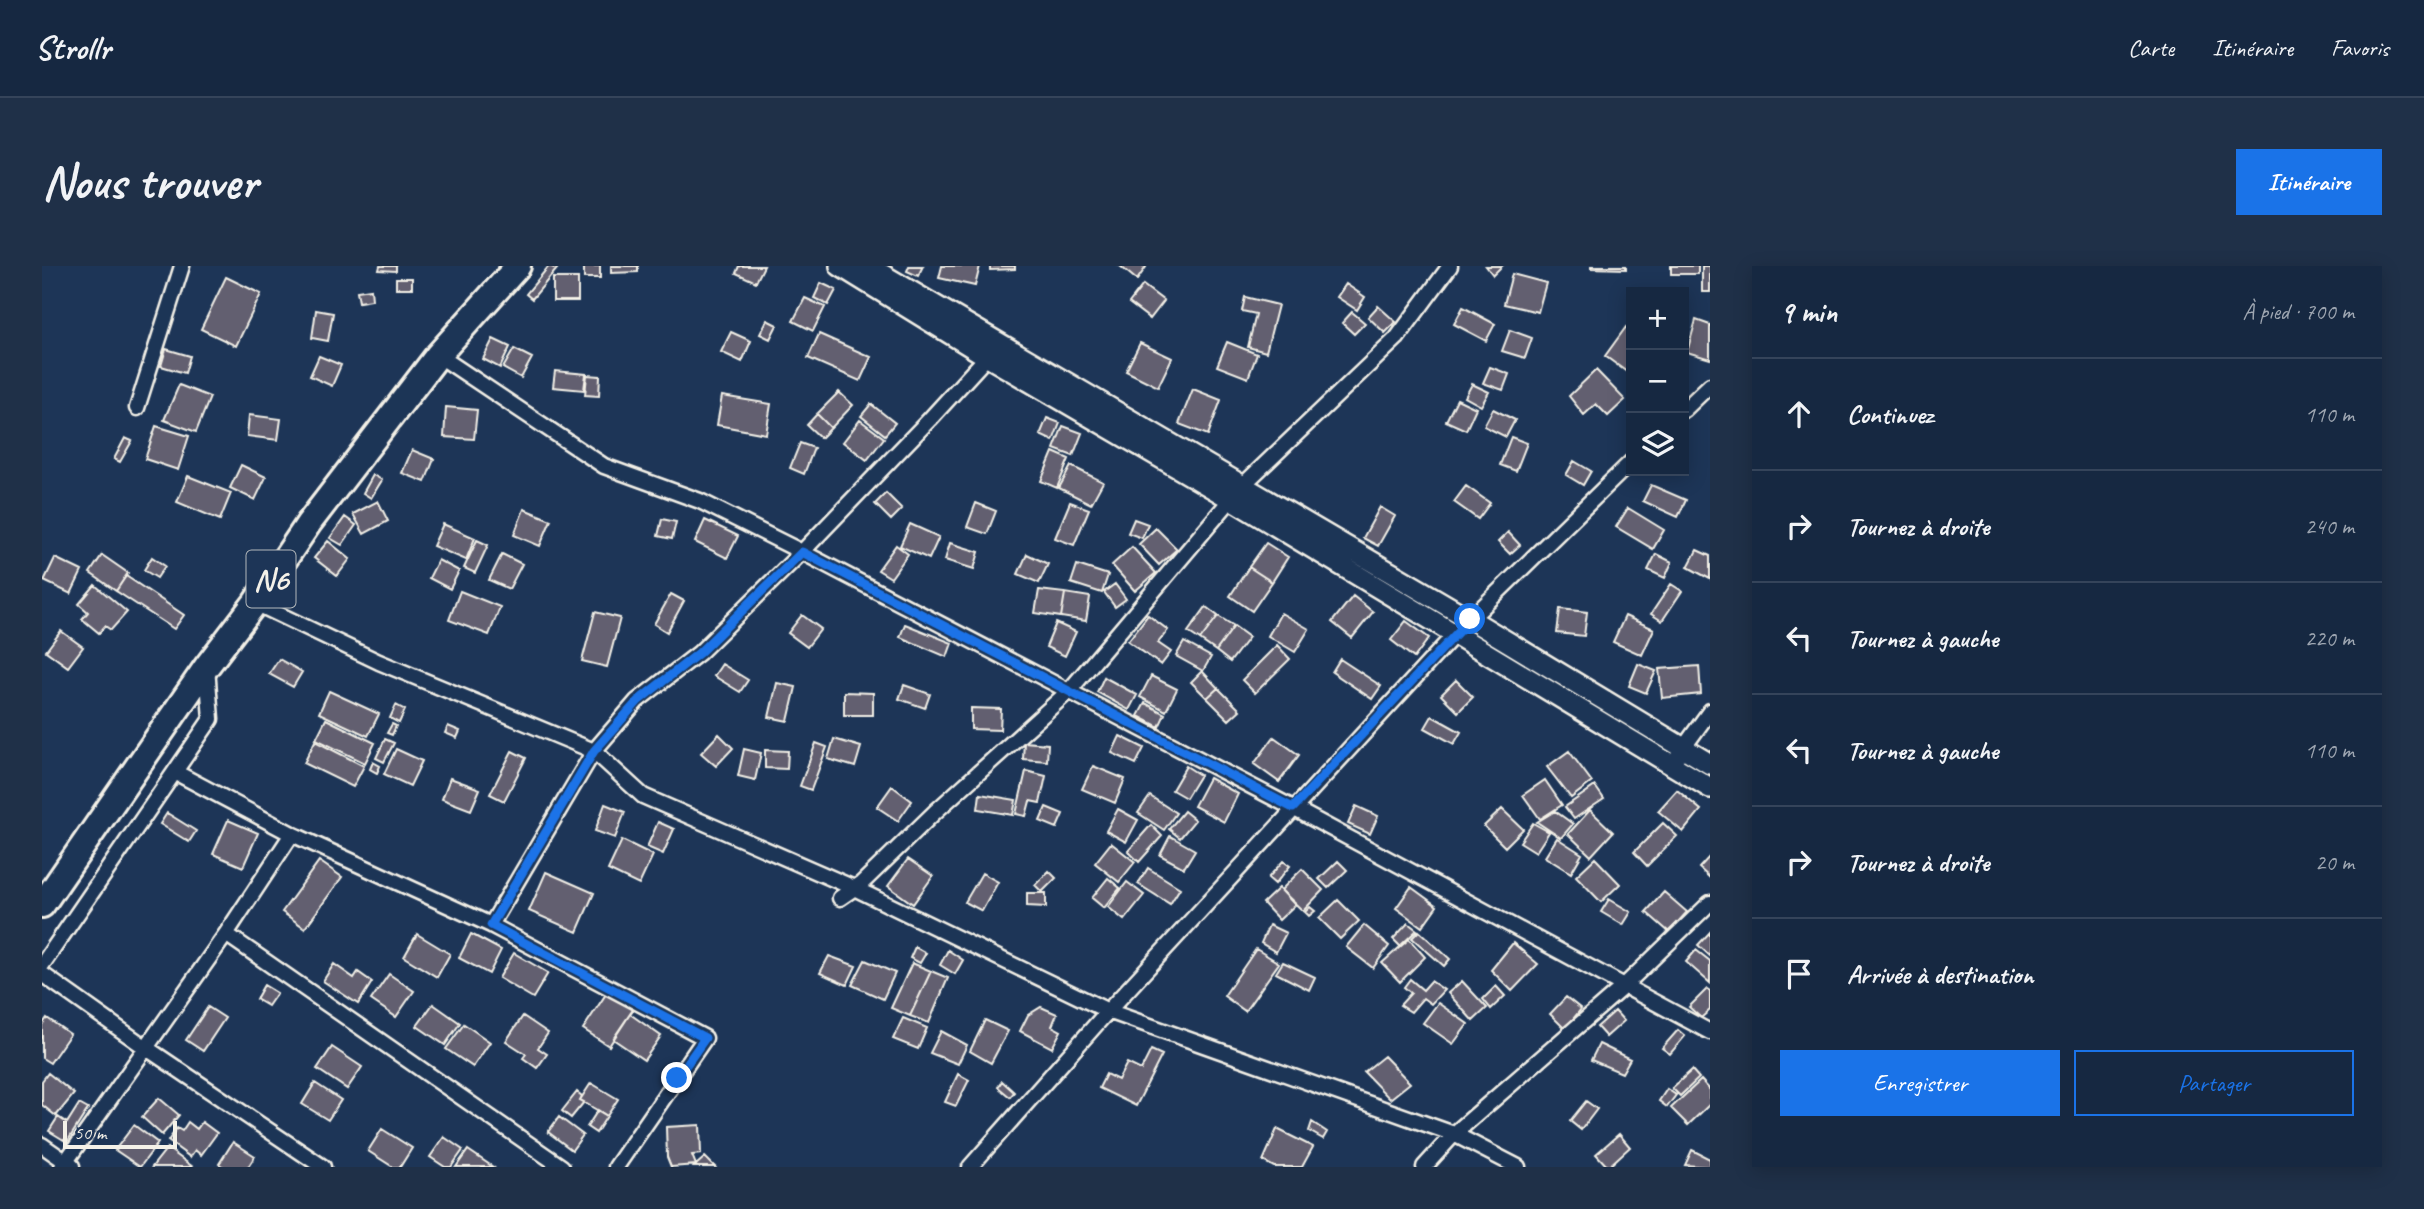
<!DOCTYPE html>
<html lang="fr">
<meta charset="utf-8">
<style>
body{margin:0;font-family:Caveat,sans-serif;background:#1f3048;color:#f1f3f6}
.controls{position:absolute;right:21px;top:21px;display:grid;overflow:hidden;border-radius:0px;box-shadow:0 4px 18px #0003}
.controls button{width:63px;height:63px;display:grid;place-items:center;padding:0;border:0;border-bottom:2px solid #35445a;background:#162841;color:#f1f3f6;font:35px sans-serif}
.scale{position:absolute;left:21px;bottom:18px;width:114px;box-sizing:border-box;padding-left:7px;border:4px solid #f4f1e8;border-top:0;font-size:19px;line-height:24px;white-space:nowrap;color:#f4f1e8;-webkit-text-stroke:5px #1d3557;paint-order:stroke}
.stop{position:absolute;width:21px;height:21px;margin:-16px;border:5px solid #1a73e8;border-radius:50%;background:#fff}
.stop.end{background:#1a73e8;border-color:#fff;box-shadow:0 2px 7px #0008}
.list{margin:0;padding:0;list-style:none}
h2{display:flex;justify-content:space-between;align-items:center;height:91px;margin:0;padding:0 28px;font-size:30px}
h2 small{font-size:23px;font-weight:400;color:#9ea6b1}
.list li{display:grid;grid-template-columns:46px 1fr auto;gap:21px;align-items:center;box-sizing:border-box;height:112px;padding:0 28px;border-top:2px solid #35445a}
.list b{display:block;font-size:26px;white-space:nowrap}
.list em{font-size:23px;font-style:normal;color:#9ea6b1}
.actions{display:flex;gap:14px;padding:21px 28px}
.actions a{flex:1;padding:16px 0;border:2px solid #1a73e8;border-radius:0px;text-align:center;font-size:24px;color:#1a73e8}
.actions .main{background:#1a73e8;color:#fff}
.icon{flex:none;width:38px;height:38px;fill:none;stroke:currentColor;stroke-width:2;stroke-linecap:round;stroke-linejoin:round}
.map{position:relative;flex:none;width:1668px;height:901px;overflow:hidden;border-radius:0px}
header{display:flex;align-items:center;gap:42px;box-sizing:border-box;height:98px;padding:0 35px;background:#162841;border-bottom:2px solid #35445a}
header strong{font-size:33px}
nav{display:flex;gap:38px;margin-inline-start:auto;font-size:24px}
.intro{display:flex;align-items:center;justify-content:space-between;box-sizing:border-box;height:168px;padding:0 42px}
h1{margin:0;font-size:49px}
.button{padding:18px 32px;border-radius:0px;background:#1a73e8;color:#fff;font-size:24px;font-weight:700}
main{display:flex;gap:42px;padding:0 42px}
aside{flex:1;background:#162841;border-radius:0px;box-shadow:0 4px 18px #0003}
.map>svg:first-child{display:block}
.building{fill:#625e70;stroke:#f4f1e8;stroke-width:2}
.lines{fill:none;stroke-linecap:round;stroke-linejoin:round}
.street-casing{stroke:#f4f1e8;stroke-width:19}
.secondary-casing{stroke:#f4f1e8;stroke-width:24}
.highway-casing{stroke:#f4f1e8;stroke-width:30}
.street{stroke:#1d3557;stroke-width:14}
.secondary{stroke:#1d3557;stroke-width:19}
.highway{stroke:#1d3557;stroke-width:24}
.route{stroke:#1a73e8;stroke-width:9}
.labels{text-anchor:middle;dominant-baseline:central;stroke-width:7;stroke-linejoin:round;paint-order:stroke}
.shield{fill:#1d3557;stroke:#b4b9bc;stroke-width:2}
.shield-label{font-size:32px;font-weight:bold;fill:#f4f1e8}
</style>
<header>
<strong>Strollr</strong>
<nav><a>Carte</a><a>Itinéraire</a><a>Favoris</a></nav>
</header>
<div class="intro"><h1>Nous trouver</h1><a class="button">Itinéraire</a></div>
<main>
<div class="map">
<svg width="1668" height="901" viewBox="0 0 1668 901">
<rect width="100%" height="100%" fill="#1d3557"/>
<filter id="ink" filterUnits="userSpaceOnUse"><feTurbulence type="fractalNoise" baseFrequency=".0143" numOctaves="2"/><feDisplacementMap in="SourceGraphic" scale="14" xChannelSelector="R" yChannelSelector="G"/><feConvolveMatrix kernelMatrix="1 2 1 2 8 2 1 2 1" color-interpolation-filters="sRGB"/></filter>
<g filter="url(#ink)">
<path class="building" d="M338,0H354V5L337,4Z
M507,0L515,3L490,33L484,28Z
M542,0H558V12H542Z
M569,0H596V6L569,7Z
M697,0H722L714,16L694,7Z
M867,0H881L876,10L865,5Z
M900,0H938L933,20L897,12Z
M948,0H973V3L948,4Z
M1078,0H1103L1104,1L1095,14Z
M1444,0H1460L1451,9Z
M1549,0H1584V3L1549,2Z
M1629,0H1656V8H1629Z
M1660,0H1668V26H1660Z
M1470,8L1504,17L1496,46L1462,38Z
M184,11L219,28L194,80L159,63Z
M354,12H370V22H354Z
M511,12H536V35H511Z
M779,17L794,24L786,39L772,32Z
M1304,18L1323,31L1315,44L1295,31Z
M1101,19L1122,35L1108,53L1087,37Z
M329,23L330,34L317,36L315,25Z
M1203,31L1236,39L1224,86L1206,81L1214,48L1200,45Z
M763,32L783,41L771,65L751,55Z
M1336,40L1354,56L1343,67L1326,51Z
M1421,41L1453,58L1444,75L1412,58Z
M274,44L291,47L286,75L270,72Z
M1310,46L1323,57L1312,68L1300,57Z
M725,54L735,59L728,73L718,68Z
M1654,54L1668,59V93L1645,86Z
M1584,61L1589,65V109L1563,90Z
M1468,64L1490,72L1483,92L1460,85Z
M689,66L709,75L700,96L679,86Z
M777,68L829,91L818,115L766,92Z
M451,73L468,81L458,102L441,93Z
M1185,76L1215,88L1206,112L1175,100Z
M1098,77L1130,92L1116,121L1084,105Z
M124,83L148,90L143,107L119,100Z
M472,83L490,92L479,112L461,102Z
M277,90L299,99L290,120L268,110Z
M1448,101L1467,108L1461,124L1441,117Z
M1554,104L1583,134L1566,150L1554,138L1542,149L1527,130Z
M513,105L544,108L542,124L511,121Z
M545,109L558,110L557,130L543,129Z
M1430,118L1447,126L1439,140L1423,131Z
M137,119L168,131L154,166L122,154Z
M1151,123L1179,134L1166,169L1137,158Z
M797,126L811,139L789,162L775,148Z
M680,130L729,138L724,168L675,159Z
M1415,133L1434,142L1424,164L1404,155Z
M829,138L853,157L843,169L819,150Z
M404,141L435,144L432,173L402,171Z
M1451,143L1473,154L1464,171L1442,160Z
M775,148L789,162L779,172L765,159Z
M207,149L239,153L236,174L205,170Z
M1005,152L1018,157L1011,175L998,169Z
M818,154L842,172L825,194L801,176Z
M114,160L147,170L136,204L103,193Z
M1021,160L1040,167L1031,190L1012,183Z
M1469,171L1485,177L1474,205L1458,199Z
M83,172L90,175L78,196L72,193Z
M758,177L772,182L762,208L748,202Z
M370,184L392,193L383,216L360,207Z
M1011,186L1027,193L1015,222L999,215Z
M1532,195L1549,205L1541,219L1524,209Z
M199,199L224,211L213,234L188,222Z
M1029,200L1061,216L1049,238L1017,222Z
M331,209L340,214L329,232L321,227Z
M146,210L189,227L178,254L135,236Z
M1609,219L1644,234L1636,251L1601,235Z
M1424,220L1448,237L1436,253L1412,236Z
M844,227L860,243L849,254L833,238Z
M336,235L346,255L322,268L311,248Z
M1028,236L1047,243L1032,279L1013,272Z
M934,237L954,245L945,268L925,261Z
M1338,241L1353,250L1336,280L1321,272Z
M1586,242L1622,264L1611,283L1574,261Z
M482,243L509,254L498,280L472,269Z
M303,251L314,259L300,279L288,272Z
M620,253L634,256L630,273L616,270Z
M1092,253L1106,258L1100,272L1086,267Z
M663,254L696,270L685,292L653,276Z
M401,258L433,272L424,294L391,280Z
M868,258L897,271L887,293L858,280Z
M1114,262L1135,283L1117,299L1097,278Z
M1466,266L1478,279L1468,288L1456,276Z
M435,274L446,279L433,307L422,302Z
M286,275L308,293L295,310L272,292Z
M908,277L937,286L932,303L903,294Z
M1224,277L1246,291L1230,316L1207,301Z
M854,279L866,288L849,312L836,304Z
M1090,281L1114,307L1093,325L1070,299Z
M1655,284L1668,290V313L1646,301Z
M460,288L480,298L467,323L447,314Z
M985,288L1006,298L997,317L976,308Z
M1614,288L1630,296L1623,312L1606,304Z
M60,289L86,307L74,325L48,307Z
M110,291L123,300L115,312L102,304Z
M13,292L40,305L29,328L2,315Z
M396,294L417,305L408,323L387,312Z
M1035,299L1066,309L1060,327L1029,317Z
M1207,301L1230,316L1210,345L1188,330Z
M84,310L142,349L132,363L74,325Z
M1073,318L1084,333L1073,341L1062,326Z
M1629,318L1640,325L1620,355L1609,348Z
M53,319L85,346L69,364L63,360L57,367L40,353L46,346L37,338Z
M997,324L1023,327L1019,351L993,347Z
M418,325L458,341L447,369L407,354Z
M1023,327L1048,331L1044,355L1019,351Z
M629,328L642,335L625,366L612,358Z
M1311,330L1331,346L1310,372L1290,356Z
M1164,341L1176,350L1158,374L1146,366Z
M1518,343L1545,346L1542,370L1515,367Z
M553,346L578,352L565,401L540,395Z
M1239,347L1267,363L1253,386L1226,370Z
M760,349L779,363L765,381L746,367Z
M1106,349L1126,364L1116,377L1129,386L1119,399L1086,375Z
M1176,350L1192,360L1174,385L1158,374Z
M1583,350L1612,363L1600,389L1571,376Z
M1364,355L1387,372L1372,392L1349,374Z
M1014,357L1034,366L1023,390L1004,381Z
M863,358L910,377L905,391L858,371Z
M1192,360L1207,371L1188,396L1174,385Z
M19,365L41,381L26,401L4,385Z
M1142,376L1169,391L1161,405L1134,390Z
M1235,379L1248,393L1213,427L1200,414Z
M237,393L260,406L251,421L227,408Z
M1298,393L1339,420L1330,433L1290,406Z
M680,398L706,414L698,426L672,410Z
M1596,398L1614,405L1604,427L1587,420Z
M1657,400L1659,428L1620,432L1617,403Z
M1160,405L1176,422L1165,432L1149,416Z
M1109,410L1135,423L1124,445L1098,431Z
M1062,411L1095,429L1087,444L1055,426Z
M1414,414L1431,431L1416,446L1399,429Z
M735,417L754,421L746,455L727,451Z
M862,419L888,428L883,442L857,433Z
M1176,422L1198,444L1187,454L1165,432Z
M287,425L337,448L326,470L277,447Z
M802,426L831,427V449H802Z
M1103,437L1123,448L1117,461L1096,450Z
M354,439L363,444L357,457L348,452Z
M929,442L959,443L958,464L929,463Z
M1390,450L1419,466L1412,478L1383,462Z
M284,453L333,477L323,497L274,473Z
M350,458L354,460L350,469L345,467Z
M406,460L418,465L415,472L403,467Z
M677,468L691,482L674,500L659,487Z
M1078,470L1102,482L1094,498L1070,487Z
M1232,471L1257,489L1237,516L1212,498Z
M343,473L352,477L342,496L334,492Z
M792,473L819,481L813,501L786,493Z
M273,475L322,500L311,521L262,497Z
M982,476L1006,478L1005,495L981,493Z
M774,477L785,481L769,524L758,520Z
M354,483L380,495L368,520L342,508Z
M702,483L719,487L713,514L696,510Z
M723,484L746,485L745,503L723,502Z
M470,485L484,492L462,535L448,528Z
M1527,485L1550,516L1529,532L1505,501Z
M331,496L338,500L335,507L328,503Z
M1051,500L1083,513L1073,537L1040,523Z
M1144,500L1158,509L1144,532L1130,524Z
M984,505L1004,510L998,537L988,535L984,550L974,548Z
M408,512L438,523L429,544L400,533Z
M1167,512L1196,528L1182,556L1152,540Z
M1503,514L1520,539L1498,553L1481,529Z
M850,520L870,535L856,555L835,541Z
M1553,520L1562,533L1532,553L1523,541Z
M1635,524L1659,544L1641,566L1616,545Z
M938,528L974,534L971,549L936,543Z
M1108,530L1134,547L1122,564L1096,547Z
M563,538L583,546L573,572L553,565Z
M1314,540L1336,550L1328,568L1306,558Z
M1004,541L1021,548L1015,562L998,555Z
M1076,543L1096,554L1084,576L1064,565Z
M1460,543L1481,563L1463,581L1442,560Z
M1548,544L1571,566L1549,590L1526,568Z
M1142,545L1153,554L1138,572L1127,563Z
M1513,545L1531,558L1519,572L1495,556Z
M125,547L154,565L147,576L118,558Z
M186,554L216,567L201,601L171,588Z
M616,556L632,563L621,588L605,581Z
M1491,557L1507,566L1494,586L1478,576Z
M1621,557L1635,570L1605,600L1592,586Z
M1109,559L1120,570L1097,596L1086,585Z
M1128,570L1153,584L1142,602L1118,589Z
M1515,572L1540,588L1529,607L1503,591Z
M580,574L611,589L597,619L566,604Z
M1069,577L1093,596L1077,616L1053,597Z
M1668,590V612L1657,602Z
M1553,592L1578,618L1559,636L1534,610Z
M866,593L891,610L871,638L846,620Z
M277,595L300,611L263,662L240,646Z
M1241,595L1248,600L1233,618L1226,612Z
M1296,595L1305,604L1286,622L1277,613Z
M1106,602L1138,622L1128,638L1096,618Z
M1260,603L1281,624L1261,645L1239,624Z
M1007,605L1014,612L1000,626L993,619Z
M504,606L552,627L535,666L487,645Z
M940,607L956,616L940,645L923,636Z
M1066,612L1078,622L1062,642L1050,632Z
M1085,616L1102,629L1082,654L1066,641Z
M1369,621L1395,640L1380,661L1354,642Z
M1237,622L1253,639L1237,654L1221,637Z
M1622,626L1645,646L1627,666L1604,646Z
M985,627H1004V641L985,640Z
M1567,633L1589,646L1581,659L1559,646Z
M1296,634L1317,655L1298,673L1277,652Z
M1268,641L1273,645L1267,650L1263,646Z
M1366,657L1375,664L1358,680L1351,673Z
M1227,659L1244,667L1234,686L1219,677Z
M1322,659L1347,680L1331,702L1304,681Z
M1377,665L1408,693L1402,700L1370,672Z
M1668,666V690L1656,679Z
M375,668L408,688L395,711L362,691Z
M429,668L459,684L447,708L417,692Z
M1367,673L1383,691L1358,716L1340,697Z
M1471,677L1496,698L1470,725L1449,704Z
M873,681L884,687L878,697L868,692Z
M1214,683L1237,697L1203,745L1182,730Z
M906,684L921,694L913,708L898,699Z
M1654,684L1668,695V717L1644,696Z
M472,687L506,707L491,732L457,712Z
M787,690L814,700L805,719L778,707Z
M823,694L853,707L841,733L810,719Z
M1241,696L1273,711L1267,724L1234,707Z
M870,697L889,705L868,750L849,742Z
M292,698L312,712L316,706L330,716L316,738L281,715Z
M889,705L906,712L887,757L868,750Z
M347,708L372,725L354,751L329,734Z
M1368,713L1381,724L1389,715L1402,724L1389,738L1381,732L1369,746L1358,739L1369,727L1362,721Z
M1420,715L1445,742L1431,755L1406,727Z
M222,719L235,727L226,740L214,733Z
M1454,720L1463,730L1449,743L1441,733Z
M1665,723L1668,725V744L1659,752L1647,741Z
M566,725L592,742L567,780L541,763Z
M1524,731L1539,743L1523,763L1508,748Z
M1396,737L1426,758L1411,778L1381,757Z
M391,738L418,757L403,779L375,760Z
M166,741L183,752L161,785L144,774Z
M999,741L1015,748L1010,760L1019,765L1010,782L978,765L986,749Z
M1573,745L1582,755L1564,771L1555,761Z
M588,748L619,770L602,794L571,773Z
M481,750L506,767L496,782L505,788L495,802L481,792L484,788L464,775Z
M5,752L28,768L8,797L0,792V759Z
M861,752L885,762L876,783L851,773Z
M943,754L966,765L949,797L928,785Z
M422,758L448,776L431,801L404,783Z
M1636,764L1643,770L1628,788L1620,782Z
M899,765L925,779L916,798L888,787Z
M1557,778L1588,793L1580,807L1549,794Z
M290,781L320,801L305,823L275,803Z
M1109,784L1120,789L1094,840L1057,822L1064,808L1076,814L1085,797L1099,804Z
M1342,790L1368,817L1348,833L1322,806Z
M1650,804L1657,812L1638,830L1630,822Z
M6,807L32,828L14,850L0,839V815Z
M916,808L927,814L914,840L903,836Z
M1659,814L1668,824V838L1646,859L1629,842Z
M960,815L972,826L968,831L956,821Z
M273,817L299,834L286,854L260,838Z
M549,817L576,833L565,850L538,834Z
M1625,823L1634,829L1625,841L1617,835Z
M535,826L540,830L538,834L542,836L529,852L520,845Z
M117,832L137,849L120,869L100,851Z
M1544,835L1555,843L1539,864L1528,855Z
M37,838L46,843L25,876L7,865L16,851L25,857Z
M556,844L565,850L554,867L545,861Z
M517,851L541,869L530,884L506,866Z
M146,856L155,863L160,856L175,867L159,889L153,884L148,891L126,875L135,862L140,865Z
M1270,856L1285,866L1281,873L1267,865Z
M92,859L116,877L98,901L73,884Z
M658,859L659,888L650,889L654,899L629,901L625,891L624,861Z
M340,863L370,882L358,901H351L326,885Z
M1235,863L1271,881L1260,901H1232L1221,895Z
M1577,868L1588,881L1566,901L1554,888Z
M402,871L421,884L409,901H403L388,891Z
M191,876L213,890L206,901H182L177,898Z
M125,882L151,901H110Z
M426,884L451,901H414Z
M1650,884L1668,893V901L1643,899Z
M663,891L673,901H652L654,899Z"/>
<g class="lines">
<defs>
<path id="street" d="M396,89L562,200L658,235L760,286L1251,542L1668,766
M95,142L140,0
M1642,144L1668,119
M213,337L337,396L552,485L601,530L812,622L1066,745L1412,868L1476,901
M1629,499L1668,445
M133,506L250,568L449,659L663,772L574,901
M798,632L820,617L893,546L1027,425L1201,219L1355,72L1408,0
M449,659L552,485L595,435L657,387L760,286L888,153L951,84
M184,668L520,901
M0,699L169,453L165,401
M0,708L103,781L281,901
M0,879L30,900
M20,901L184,668L250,568
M928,901L1066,745L1414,367L1589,196
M1382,901L1412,868L1582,720L1668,637"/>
<path id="secondary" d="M798,0L944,90L1189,233L1668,522
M826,0L1428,353L1668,498"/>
<path id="highway" d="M0,639L165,400L213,337L267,257L396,89L476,0"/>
</defs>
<use href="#street" class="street-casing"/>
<use href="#secondary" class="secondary-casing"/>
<use href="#highway" class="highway-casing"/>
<use href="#street" class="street"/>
<use href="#secondary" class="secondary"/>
<use href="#highway" class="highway"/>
</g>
</g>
<g class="lines" filter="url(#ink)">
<path class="route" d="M635,812L663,772L449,659L552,485L596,435L657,387L760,286L1251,542L1428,353"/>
</g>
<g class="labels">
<rect class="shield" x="204.5" y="284.5" width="49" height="57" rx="5"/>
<g class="shield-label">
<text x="229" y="313">N6</text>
</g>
</g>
</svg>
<div class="controls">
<button>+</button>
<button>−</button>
<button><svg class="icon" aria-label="layers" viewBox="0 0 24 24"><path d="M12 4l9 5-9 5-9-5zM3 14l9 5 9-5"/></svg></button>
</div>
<div class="scale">50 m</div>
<div class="stop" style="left:1428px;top:353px"></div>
<div class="stop end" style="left:635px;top:812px"></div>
</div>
<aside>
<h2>9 min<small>À pied · 700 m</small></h2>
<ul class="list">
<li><svg class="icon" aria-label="ahead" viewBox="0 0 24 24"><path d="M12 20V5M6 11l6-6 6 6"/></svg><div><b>Continuez</b></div><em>110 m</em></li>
<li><svg class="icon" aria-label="right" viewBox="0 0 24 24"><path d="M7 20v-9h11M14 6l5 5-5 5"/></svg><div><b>Tournez à droite</b></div><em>240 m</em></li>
<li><svg class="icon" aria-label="left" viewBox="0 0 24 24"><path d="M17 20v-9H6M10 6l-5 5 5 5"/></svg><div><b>Tournez à gauche</b></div><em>220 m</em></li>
<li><svg class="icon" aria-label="left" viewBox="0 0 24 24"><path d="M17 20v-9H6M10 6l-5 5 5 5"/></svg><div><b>Tournez à gauche</b></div><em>110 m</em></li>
<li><svg class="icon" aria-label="right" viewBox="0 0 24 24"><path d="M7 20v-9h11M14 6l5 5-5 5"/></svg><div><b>Tournez à droite</b></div><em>20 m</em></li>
<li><svg class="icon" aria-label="arrive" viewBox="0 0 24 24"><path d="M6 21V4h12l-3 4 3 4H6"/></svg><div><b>Arrivée à destination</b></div></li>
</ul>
<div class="actions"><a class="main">Enregistrer</a><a>Partager</a></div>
</aside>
</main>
